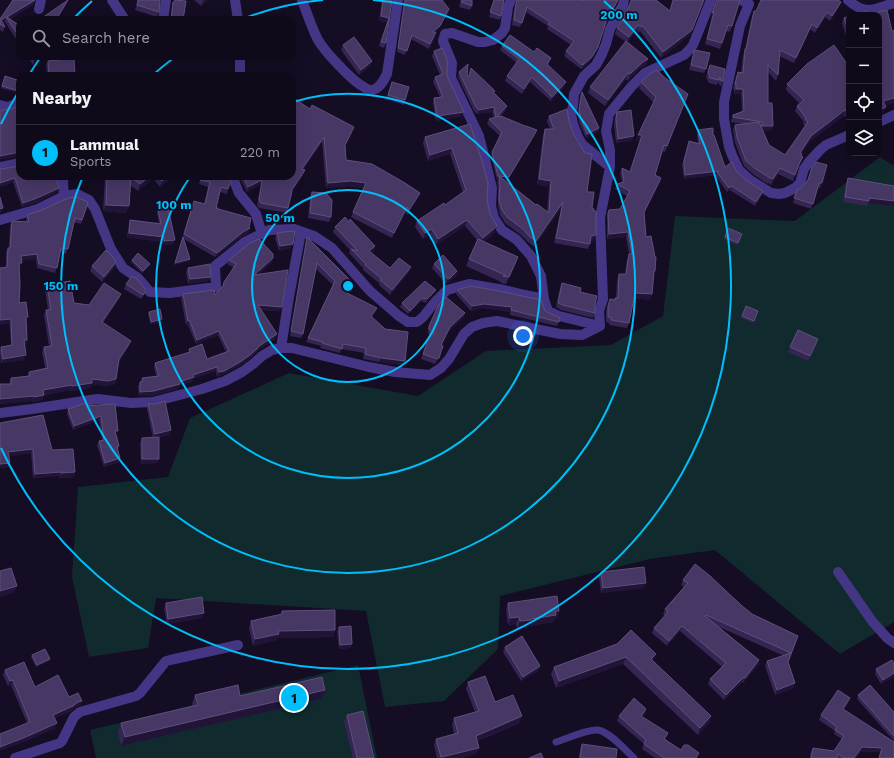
<!DOCTYPE html>
<meta charset="utf-8">
<style>
body{margin:0;font-family:"Work Sans",sans-serif;background:#1d1827;color:#f1f3f6}
.controls{position:absolute;right:12px;top:12px;display:grid;overflow:hidden;border-radius:8px;box-shadow:0 4px 16px #0002}
.controls button{width:36px;height:36px;display:grid;place-items:center;padding:0;border:0;border-bottom:1px solid #2f2b39;background:#0f0a1a;color:#f1f3f6;font:20px sans-serif}
.you{position:absolute;left:523px;top:336px;width:14px;height:14px;margin:-10px;border:3px solid #fff;border-radius:50%;background:#1a73e8;box-shadow:0 0 0 6px #1a73e833}
.badge{display:grid;place-items:center;width:26px;height:26px;border-radius:50%;background:#00befa;color:#111;font-size:13px;font-weight:700}
.pin{position:absolute;translate:-50% -50%;border:2px solid #fff;box-shadow:0 1px 4px #0006}
.list{margin:0;padding:0;list-style:none}
h2{display:flex;justify-content:space-between;align-items:center;height:52px;margin:0;padding:0 16px;font-size:17px}
h2 small{font-size:13px;font-weight:400;color:#9b9aa2}
.list li{display:grid;grid-template-columns:26px 1fr auto;gap:12px;align-items:center;box-sizing:border-box;height:56px;padding:0 16px;border-top:1px solid #2f2b39}
.list b{display:block;font-size:15px;white-space:nowrap}
.list p{margin:0;font-size:13px;white-space:nowrap;color:#9b9aa2}
.list em{font-size:13px;font-style:normal;color:#9b9aa2}
.icon{flex:none;width:22px;height:22px;fill:none;stroke:currentColor;stroke-width:2;stroke-linecap:round;stroke-linejoin:round}
.map{position:relative;flex:none;width:894px;height:758px;overflow:hidden}
.search{position:absolute;background:#0f0a1a;box-shadow:0 4px 16px #0002;left:16px;top:16px;width:280px;height:44px;display:flex;align-items:center;gap:10px;box-sizing:border-box;padding:0 14px;border-radius:12px;color:#9b9aa2;font-size:15px}
.panel{position:absolute;background:#0f0a1a;box-shadow:0 4px 16px #0002;left:16px;top:72px;width:280px;height:108px;border-radius:12px}
.map>svg:first-child{display:block}
.green{fill:#102a2e}
.lines{fill:none;stroke-linecap:round;stroke-linejoin:round}
.lane{stroke:#443684;stroke-width:7}
.street{stroke:#443684;stroke-width:10}
.wall{fill:#352552}
.shaded-wall{fill:#201437}
.building{fill:#473765;stroke:#5e4f7d}
.ring{fill:none;stroke:#00befa;stroke-width:2}
.centre{fill:#00befa;stroke:#140d23;stroke-width:2}
.ring-label{font-size:12px;text-anchor:middle;font-weight:bold;fill:#00befa;stroke:#140d23;stroke-width:3.5;stroke-linejoin:round;paint-order:stroke}
</style>
<div class="map">
<svg width="894" height="758" viewBox="0 0 894 758">
<rect width="100%" height="100%" fill="#140d23"/>
<path class="green" d="M880,157L894,166V622L840,654L715,550L650,559L500,596L498,649L444,701L385,707L366,611L156,598L148,648L89,657L72,577L78,487L168,477L190,418L289,373L418,396L486,351L611,345L663,316L675,216L795,221Z
M358,665L377,758H96L90,730Z"/>
<g class="lines">
<path class="lane" d="M556,742C566,739 587,729 598,730C610,732 625,750 634,758"/>
<path class="street" d="M112,0L125,20
M235,0L238,20
M302,0C307,13 311,26 317,38C323,50 352,81 364,87C366,89 370,90 373,90C380,88 384,80 387,74L398,0
M511,0L508,7L505,28L502,33L493,40L485,42H478L452,33L445,34L443,41L452,63L451,78L479,136L492,188L491,206L494,218L502,230L517,240L531,256L541,276L544,299
M741,0L749,4L740,26L724,102V119L729,147L732,155L739,170L750,180L771,193L779,194L785,193L795,188L800,183L804,169L809,162L820,150L826,145L849,135
M848,0C866,16 874,9 894,3
M39,9L41,0
M163,20L166,0
M240,76V56
M0,105L8,107L20,102
M879,122L894,115
M0,167L20,163
M610,167L589,150L582,144L578,137L573,124L571,114L573,106L574,94L584,76L596,65L602,54L606,44L610,29L623,5L624,0
M232,176L239,193L256,214L262,234
M64,196L63,182L64,176
M0,220L38,209L64,196L77,194L89,200L95,209L111,249L123,268L138,278L150,292L170,293L216,287L215,266L245,242L269,230L294,229L314,236L332,248L370,291L399,316L408,322H417L423,317L435,302L447,290L469,284L504,290L525,295L544,299L548,311L559,316L600,326
M281,348L289,297L301,232
M0,413L32,409L90,400L98,399L131,403L153,402L202,389L225,381L242,372L253,364L262,356L272,350L281,348H292L369,367L395,372L430,375L441,368L449,359L464,334L472,327L483,323L497,321L560,334L582,335L600,326L599,311L603,299L600,218L610,167V150L606,131L609,114L631,87L645,73L684,55L689,50L693,45L711,0
M838,572L872,621L887,638L894,643
M15,758L60,743L62,741L74,717L80,712L136,696L140,693L166,661L170,660L238,645"/>
</g>
<path class="wall" d="M12,0H35L33,5L10,19L20,26V45L5,22L3,23L5,27L3,32L0,30V19L12,1Z
M138,0L159,12L157,17L135,10Z
M175,0L183,20H170L172,7Z
M194,0H208L201,6Z
M382,0H392L386,43L384,48L379,46L387,22L379,21Z
M404,0H442L447,13L438,30L435,32V37L429,49L411,39L405,55L397,52Z
M461,0H472V6L470,10L459,7Z
M494,0L503,2L501,16L500,20L489,17Z
M517,0L582,1L618,0L605,25L596,51L590,61L582,69V68L581,69L564,56L566,51L571,45L547,29L548,26L526,12L520,27L512,25L514,9Z
M631,0H656L670,11L673,0H704L690,35L661,58L640,31L638,32L636,30L627,43L648,59L646,65L640,68L628,81L626,79L605,106L588,93L590,87L626,42L615,34L617,28L629,5Z
M717,0L732,26L730,32L726,31L720,49L705,44L712,18L710,19Z
M841,2L839,7L830,21L825,17L815,33L810,29L794,63L779,56L778,75L776,81L768,72V103L773,126L771,131H763L769,145L785,155L805,126L803,124L804,122L795,111L797,106L800,104L786,90L787,84L849,67V114L845,117L844,116L809,142L801,153V156L803,157L801,162L798,166L793,181L778,174L771,185L769,183L768,184L754,175L744,166L735,143L733,130L735,125L742,124L731,122V121L733,115L742,111L741,94H734V89H733L736,77L738,72L741,73L743,55L745,49L752,16L754,11Z
M849,16V38L847,39L842,23L844,18Z
M343,45L372,61L370,66L359,75L341,50Z
M502,46L534,52L551,58L548,65L564,87L551,101L530,82L522,94L505,81L507,76L517,63L500,50Z
M434,51L447,76L462,116L436,121L433,103L434,98L440,97L433,82L435,77L440,75L432,56Z
M694,51L706,69L704,73L689,70Z
M27,56H36L33,65Z
M48,61L75,76H47L46,66Z
M710,65L723,81L721,86H720L718,82L717,85L709,83L706,77Z
M459,72L467,76L494,93L506,110L501,116L535,135L507,181H505L536,205L547,212L549,186L537,185L543,135L545,129H550L547,121L549,116L569,121L592,208L594,241H591L588,249L554,243L561,208L534,247L528,242L521,235L505,223L500,215L498,205V188L497,182L498,180H497L491,156L500,136L487,124L489,119L494,118L492,112L477,114L474,111L458,77Z
M5,76L20,81V93L1,88Z
M665,78L688,94L665,152L662,151L655,175L661,178L659,184L644,214L646,237L655,271L654,274L652,294L650,300L633,298L629,323L627,328L609,325V323L606,322V312L608,304L614,300L615,298H616L617,280L619,274H625L627,259L629,254L626,237L607,239V215L609,210L620,209L627,196L615,189L617,184L622,182L620,173L622,168L630,172L640,140L636,141L653,102L639,88L641,82Z
M392,82L409,87L404,105L386,99Z
M582,92L599,128L598,132L586,138L579,122L578,114L580,96Z
M310,109L352,132L345,146L346,160L418,198L407,215L405,212L392,238L351,217L363,188L348,186L326,188L322,142L303,169L305,170L303,175L292,192L288,208L287,213L259,208L257,205L261,185L247,192L239,176H292Z
M617,112L632,141L616,143L614,124L615,117Z
M470,124L490,214L495,232L484,242L518,257L515,265L506,284L501,283V282L466,266L477,240L465,226L436,245L429,235L423,239L415,227L417,221L445,205L463,193L450,154L428,161L423,143L425,137Z
M698,130L713,135L725,167L736,171L762,195L755,206L730,190L727,192L716,176V175L684,179L682,165L688,145L689,141L698,143L697,134Z
M827,165L820,188H818L811,209L793,203L797,190L801,188L807,181L812,167Z
M0,169L59,188L57,192L36,203L22,207L13,182L0,187Z
M105,176H174L160,187L153,178L138,191L130,185L126,213L103,211Z
M201,176H229L228,189L227,194L220,192L216,208L218,209L249,227V233L241,237L215,257L184,239L190,259L189,261L174,265L192,206L204,204L208,187L199,184Z
M848,178L894,186V206L868,203L867,206L843,202L846,183Z
M312,192L331,217L329,222L308,218L310,197Z
M88,203L81,224L74,222L66,254L60,252L55,273L37,268L36,259L22,260L20,267H19V303L26,322L27,340L26,345H24V360L1,363L0,354V350L1,347L11,345L6,267V252L8,248H9L10,225L12,221L26,222V219L27,215Z
M158,209L173,245H163L162,242L127,237L129,224L130,220L159,223L157,213Z
M335,227L375,246L374,250L371,253L390,268L409,272L390,295L379,285V283L363,270V268L349,253L350,250L333,232Z
M728,228L742,234L737,245L724,239Z
M277,233L291,248L279,251L275,238Z
M307,237L351,286L345,292L376,312L372,317L405,361L403,365L379,362L363,359L364,353L341,349L340,353L320,348L321,346L306,342L333,285L316,269L303,334L301,338L290,336L306,242Z
M132,260L149,266L142,273L131,262Z
M229,260L272,262L258,275L282,307L280,311L261,310L275,339L257,351V352L249,359L239,366L222,375L217,377L216,371L193,379L192,382L180,385L178,389L152,396H139L138,386L140,382L141,381L142,378L156,376L154,367L155,363L188,353L189,349L207,359L226,352L218,335L196,344L188,325H186L181,298L183,294L215,295L223,286L224,282L234,268L227,264Z
M434,264L457,271L456,276L448,283L446,284L432,268Z
M92,266L115,267L102,282L90,271Z
M188,268L211,277L209,281L188,284L186,272Z
M562,283L580,292L595,304V313L593,318L561,310L556,307L560,288Z
M126,284L146,290L144,295L141,299L124,289Z
M47,285L74,303L89,305L121,294L119,299L103,323L129,346L119,362L115,384L106,386L92,384L90,388L70,391V390L44,395L42,400L32,402V401L0,404V384H9L11,378L27,376L29,372L45,368L42,352L44,347L49,346L44,315L46,310H48L45,290Z
M436,290L434,293L426,303L421,301L408,314L400,307L402,303Z
M457,290L545,311L560,318L557,326L510,315V312L483,308L471,311L456,294Z
M746,306L758,311L753,323L741,318Z
M149,312L162,319V322L151,324L148,314Z
M465,313L463,318L448,332L442,345L437,362L435,364L421,359L430,335L428,333V330L429,326Z
M818,339L808,361L788,352L790,347Z
M115,404L116,435L119,446L118,450L119,462L104,467L97,445L99,441L102,440L99,420L73,430L67,414L68,409L86,406Z
M148,404L170,435L159,437V459L157,463L141,464L140,443L142,438H153L147,409Z
M0,423L52,450L75,472L74,477L59,478V476L33,478L31,453L9,456L10,463L8,467L0,468Z
M601,572L644,588L601,593L599,577Z
M683,580L741,605L752,614L798,636L788,662L794,688L775,695L765,666L767,661L784,656L717,626L759,660L758,665L743,683L742,682L724,700L708,684L710,679L722,667L680,631L667,646L652,633L654,628L665,616L663,614L665,609L684,587L681,585Z
M166,603L202,618L167,624L164,608Z
M508,603L559,611L557,618H555L553,622L529,626V627L517,629L516,624L508,625L506,610Z
M282,611L335,630L333,637L277,638L276,640L253,646L249,628L251,621L281,614Z
M339,627L351,648L339,649L337,632Z
M617,644L653,661L711,716L709,723L698,735L623,664L556,688L551,674L554,667Z
M505,647L540,666L538,671L521,681L503,652Z
M32,655L49,661L36,667L31,657Z
M894,663L881,684L875,674L876,669Z
M5,670L35,687L82,701L80,705L76,707L71,711L55,718V728L26,741L27,723L11,685L8,686L3,675Z
M468,682L495,702L520,723L477,741L476,754L462,758H437L434,745L436,739L454,734L452,725L454,718L475,712L466,689Z
M325,690L321,699L121,746L118,732L121,723L192,706V704L195,695L240,696Z
M858,695L894,712V741L857,699Z
M848,702L843,710L894,758H879L880,752H861L856,758H810L811,752L813,748L834,751L842,739L834,734L835,731L819,720L821,715Z
M646,709L645,714L642,717L668,733L665,739L681,750L697,758H655L642,749L644,744L617,721L619,716Z
M347,715L374,758H353L344,722Z
M582,744L616,758H579L580,749Z"/>
<path class="shaded-wall" d="M68,0L66,5L57,20H56Z
M204,0H208L201,6L203,1Z
M618,0L617,3L604,26L606,22Z
M704,0L690,35L661,58L663,52Z
M35,1L33,5L8,20L6,17Z
M841,2L839,7L830,21L832,16Z
M449,9L447,13L438,30L430,36L432,32Z
M714,12L712,18L710,19L712,13Z
M827,12L825,17L815,33L817,28Z
M381,16L389,18L387,22L379,21Z
M6,17L5,22L1,24V20Z
M812,24L810,29L794,63L796,58Z
M638,25L636,30L627,43L629,37Z
M436,32L435,37L429,49L430,44Z
M598,47L596,51L590,61L582,69L583,65Z
M648,59L646,65L640,68L628,81L630,74L643,62Z
M372,61L370,66L359,75L361,70Z
M628,73L626,79L605,106L608,100Z
M532,77L530,82L522,94L524,89Z
M566,82L564,87L551,101L552,97Z
M736,89H743L741,94H734Z
M894,98V103L881,107L883,101Z
M507,106L506,110L495,121L497,117Z
M494,107L492,112L477,114L479,110Z
M886,107L884,112L879,114V110Z
M845,110L844,116L809,142L798,158L800,153L811,136Z
M849,110V114L845,117L847,112Z
M464,112L462,116L436,121L437,116Z
M762,126H773L771,131L760,132Z
M599,128L598,132L586,138L587,134Z
M537,130L535,135L507,181H500L499,176L498,180H497L498,176Z
M638,135H642L640,140L636,141Z
M634,136L632,141L616,143L618,139Z
M324,137L322,142L301,174L302,169Z
M452,148L450,154L428,161L430,155Z
M20,152L19,157L0,160V156Z
M780,168L778,174L771,185L773,179Z
M305,170L303,175L289,196L291,191Z
M719,171L717,172L716,175L684,179L685,175Z
M150,176H153V178L138,191L140,184Z
M169,176H174L160,187L162,181Z
M15,178L13,182L0,187V183Z
M661,178L659,184L642,218L644,212Z
M539,179L551,181L549,186L537,185Z
M262,180L261,185L247,192L248,187Z
M350,181L366,183L364,188L348,186L326,188L328,183Z
M732,186L730,190L727,192L729,188Z
M59,188L57,192L36,203L22,207L23,203Z
M763,191L762,195L755,206L756,202Z
M420,193L418,198L407,215L409,210Z
M869,198L894,201V206L868,203Z
M563,202L561,208L534,247L536,241Z
M106,205L129,206L126,213L103,211Z
M407,207L405,212L392,238L394,233Z
M3,208L1,213H0V209Z
M467,220L465,226L436,245L438,239Z
M497,226L495,232L481,244L483,238Z
M250,228L249,233L241,237L215,257L217,253L243,232Z
M432,229L429,235L423,239L425,233Z
M628,232L626,237L607,239L609,234Z
M129,233L164,237L162,242L127,237Z
M596,235L594,241H589L591,236Z
M175,240L173,245H163L164,241Z
M293,244L291,248L279,251L280,246Z
M375,246L374,250L368,256L369,251Z
M37,254L36,259L20,261L21,256Z
M518,257L515,265L506,284L509,277Z
M273,258L272,262L252,280L254,275Z
M190,259L189,261L174,265L175,263Z
M116,262L115,267L102,282L104,277Z
M19,263H22L20,267H18Z
M150,264L149,266L142,273L143,271Z
M411,267L409,272L390,295L392,290Z
M457,271L456,276L448,283L446,284L448,279Z
M211,277L209,281L188,284L190,279Z
M352,282L351,286L341,296L343,291Z
M436,290L434,293L426,303L427,299Z
M635,293L652,294L650,300L633,298Z
M121,294L119,299L100,327L102,322Z
M422,298L421,301L408,314L410,311Z
M484,304L512,307L510,312L483,308L471,311L472,306Z
M258,305L282,307L280,311L257,309Z
M377,308L376,312L369,321L371,316Z
M465,313L463,318L448,332L440,350L450,327Z
M11,319L10,324L0,325V320Z
M162,319V322L151,324V322Z
M188,321H190L188,325H186Z
M219,331L218,335L196,344L197,340Z
M277,334L275,339L257,351V352L249,359L239,366L222,375L217,377L219,372Z
M24,340H27L26,345H22Z
M131,341L129,346L117,364L119,359Z
M26,355L24,360L1,363L3,359Z
M381,358L405,361L403,365L379,362Z
M439,358L437,362L435,364L437,359Z
M217,367L216,371L193,379L192,382L180,385L178,389L152,396H139L140,392L179,382L193,375Z
M92,379H116L115,384L106,386L92,384L90,388L70,391L72,386Z
M72,385L70,390L41,395L43,390Z
M44,395L42,400L32,402L34,397Z
M34,396L32,401L0,404V399Z
M101,416L99,420L73,430L74,426Z
M171,430L170,435L154,439L155,434Z
M33,449L31,453L7,457L8,452Z
M120,458L119,462L104,467L105,463Z
M142,459H159L157,463L141,464Z
M10,463L8,467L0,468V464Z
M61,472L59,476L33,478L35,474Z
M75,472L74,477L59,478L61,473Z
M646,583L644,588L601,593L603,588Z
M17,586L14,593L0,597V591Z
M555,611H559L557,618H555L553,622L529,626V627L517,629L520,621L531,619Z
M204,613L202,618L167,624L168,619Z
M519,617L516,624L508,625L510,618Z
M682,626L680,631L667,646L669,641Z
M335,630L333,637L277,638L276,640L253,646L255,639L278,631Z
M352,644L351,648L339,649L340,645Z
M656,654L653,661L651,659Z
M626,657L623,664L556,688L559,681Z
M50,659L49,661L36,667L37,665Z
M759,660L758,665L743,683L745,678Z
M540,666L538,671L521,681L523,677Z
M894,673V677L881,684L883,680Z
M744,677L742,682L724,700L726,695Z
M13,680L11,685L8,686L10,681Z
M795,683L794,688L775,695L777,690Z
M325,690L321,699L121,746L125,737Z
M82,701L80,705L76,707L71,711L52,720L53,715Z
M646,709L645,714L639,720L641,716Z
M522,716L520,723L473,742L476,736Z
M711,716L709,723L698,735L700,728Z
M57,723L55,728L26,741L0,751V747Z
M862,747L882,748L880,752H861L856,758H854Z
M479,748L476,754L462,758H441Z"/>
<path class="building" d="M13,0H35L7,17L20,26V38L6,17L1,20L5,27L0,24V19Z
M68,0L56,20H39Z
M138,0H160L159,12L137,5Z
M175,0L186,1L183,20H171L173,2H174Z
M383,0H392L386,43L381,42L389,18L381,16Z
M405,0H442L449,9L440,26L432,32H436L430,44L412,35L407,51L398,48Z
M462,0H472V6L461,2Z
M494,0H504L501,16L490,12Z
M517,0H581L582,1L583,0H618L606,22L598,47L592,57L583,65L584,63L582,65L566,51L574,41L548,24L550,22L527,7L522,23L514,20L516,4Z
M631,0H656L670,11L673,0H704L692,30L663,52L642,25L641,27L638,25L629,37L617,28L631,2Z
M717,0H740L732,26L728,25L722,43L707,39L714,12L712,13Z
M761,0H838L841,2L832,16L827,12L817,28L812,24L796,58L780,50L778,75L768,65V103H772L773,126H762V122L733,117V115L744,111L743,89H736V84H735L738,72L743,73L745,49H746L754,11H756Z
M887,10L892,31L894,30V98L883,101L886,107L879,110V15H853L867,11L865,15Z
M849,16V33L844,18Z
M510,35L534,52L537,48L551,58L547,64L566,82L552,97L532,77L524,89L507,76L519,59L502,46Z
M354,37L372,61L361,70L343,45Z
M626,41L648,59L643,62L630,74L628,73L608,100L590,87Z
M834,45L849,67V110L847,112L845,110L811,136L800,153L802,154L801,156L803,157L800,162L795,175L780,168L773,179L771,178H770L756,169L746,161L737,137L735,125L759,122L769,145L785,155L808,122L805,119L806,118L797,106L804,100L787,84L807,64Z
M442,48L447,59V76L464,112L437,116L434,98L443,97L435,77L443,74L434,51Z
M695,50L710,53L706,69L691,65L694,51Z
M32,56H36L35,60Z
M74,58L75,76H49L48,61Z
M468,64L467,76H469L471,68L495,91L493,92L507,106L497,117L501,116L525,126H526L537,130L509,177L498,176L492,152L502,132L489,119L496,117L494,107L479,110L476,107L459,72Z
M710,65L725,69L723,81H721L720,77L719,80L710,78L708,72Z
M657,70L665,78L688,94L667,146L664,145L655,175L661,178L644,212L646,237L651,236L655,257H656L655,271H654L652,294L635,293L629,323L611,320V317H608V306L610,299L615,300V298H618L619,274H626L629,254H632L628,232L609,234L608,213L609,210L620,209L630,191L617,184L624,182L622,168L630,172L642,135H638L656,97L641,82L651,73Z
M262,75L273,76H262Z
M5,76L20,81V91L2,86Z
M392,82L409,87L405,100L388,95Z
M582,92L599,128L587,134L581,119L579,110Z
M292,97L310,109L312,105L354,127L345,145L346,160L372,164L405,183L420,193L409,210L407,207L394,233L353,212L366,183L350,181L328,183L324,137L302,169L305,170L291,191H292L288,208L261,203L259,200L262,180L248,187L243,176H292Z
M20,105V152L0,156V111L7,109H12Z
M567,109L569,121L574,135L585,153L592,154L587,192H594L592,208L594,209L593,211H596V235L591,236L590,244L556,238L563,202L536,241L530,237L523,229L507,217L502,210L499,200L500,183L499,176L536,205L537,204L549,213L551,181L539,179L545,129H554L549,116Z
M631,110L634,136L618,139L616,119L617,112Z
M470,124L482,161L488,183L487,200L490,214L497,226L483,238L467,220L438,239L432,229L425,233L417,221L444,203L445,205L466,190L452,148L430,155L425,137Z
M713,128V135H714L725,167L732,162L736,171L747,181L763,191L756,202L732,186L729,188L717,172L719,171L685,175L684,161L689,141L700,144L698,130Z
M816,162L827,165L822,183H819L813,204L794,198L797,190L801,188L808,180L812,167Z
M20,166V176H56L59,188L37,198L23,203L15,178L0,183V169H2Z
M107,176H150L140,184L131,177L129,206L106,205Z
M158,176H169L162,181Z
M201,176H229L231,181L228,189L221,187L216,208H218V209L251,218L249,227L250,228L243,232L217,253L184,234L194,201L205,204L210,182L200,180Z
M848,178L894,186V201L869,198V201L845,197Z
M312,192L326,193L332,200L331,217L310,213Z
M0,197L3,208L0,209Z
M76,197L86,201L88,203L82,220L75,218L68,249L61,248L57,268L39,264L37,254L21,256L22,263H19L20,285L19,303L26,302L28,317H26L27,340H24L26,355L3,359L1,347L12,345L11,319L0,320V268L7,267L8,248H10L12,221L29,222L27,215L42,210L68,198Z
M168,207L175,240L164,241V237L129,233L130,220L161,224L158,209Z
M345,217L349,222L350,219L375,246L369,251L390,268L399,258L411,267L392,290L380,280L382,279L365,265L366,264L351,249L358,251L335,227Z
M728,228L742,234L738,243L725,237Z
M295,231L293,244L280,246L277,233L283,232Z
M183,237L190,259L175,263Z
M307,237L352,282L343,291L377,308L371,316L385,329L408,332L405,361L381,358L365,354L366,348L343,344L342,349L322,343L323,342L308,338L335,281L317,263L303,334L291,331Z
M259,239L273,254V258L254,275L288,270L282,307L258,305L277,334L258,347V348L250,355L240,362L224,371L219,372L217,367L193,375L194,377L179,382L180,384L154,391L140,392V382L143,381L142,378L159,376L155,363L190,352L189,349L202,344L207,359L229,351L219,331L197,340L190,321H188L183,294L214,290L215,295L220,289L223,286L224,282L236,264L229,260L250,243Z
M478,239L518,257L509,277L503,276L505,275L469,259Z
M106,250L112,256L116,262L104,277L92,266Z
M138,253L150,264L143,271L132,260Z
M443,255L457,271L450,278L448,279L434,264Z
M210,264L211,277L190,279L188,268Z
M132,276L136,278L146,290L143,295L126,284Z
M70,281L74,303L89,305L104,283L121,294L102,322L131,341L119,359L116,379L108,381L92,379V383L72,386V385L43,390L44,395L34,397V396L0,399V384H11V378L30,376L29,372L48,368L44,347L52,346L46,310H51L47,285Z
M425,281L436,290L427,299L422,298L410,311L402,303Z
M562,283L581,288L580,292L597,296L595,304V313L563,305L558,303Z
M471,286L504,292L541,300L545,311L560,318L559,322L511,310L512,307L484,304L472,306L457,290Z
M446,297L465,313L450,327L441,345L443,346L439,358L437,359L423,354L430,334H435L429,329V326L438,306Z
M746,306L758,311L754,321L742,316Z
M160,309L162,319L151,322L149,312Z
M798,330L818,339L810,356L790,347Z
M165,401L171,430L155,434L148,404H156Z
M86,403V406L115,404L118,431H115L119,446L117,447L120,458L105,463L99,441L104,440L101,416L74,426L68,409Z
M43,415L52,450L73,449L75,472L61,473V472L35,474L33,449L8,452L10,463L0,464V423Z
M159,437V459H142V438Z
M695,564L709,575L741,605L752,614L798,636L788,662L795,683L777,690L767,661L791,653L706,615L705,616L759,660L745,678L744,677L726,695L710,679L726,663L682,626L669,641L654,628L668,612L665,609L688,583L683,580Z
M644,567L646,583L603,588L601,572Z
M11,568L17,586L0,591V571Z
M557,596L559,611H555L556,615L531,619V620L520,621L519,617L510,618L508,603Z
M202,597L204,613L168,619L166,603Z
M335,610V630L278,631L279,634L255,639L251,621L282,614V611Z
M351,626L352,644L340,645L339,627Z
M631,630L656,654L651,659L711,716L700,728L626,657L559,681L554,667L617,644Z
M522,636L540,666L523,677L505,647Z
M45,649L50,659L37,665L32,655Z
M892,660L894,663V673L883,680L876,669Z
M24,662L35,687L58,675L69,697L78,693L82,701L78,702L73,706L53,715L57,723L28,736L0,747V734L30,722L13,680L10,681L5,670Z
M485,676L495,702L513,695L522,716L476,736L479,748L441,757L436,739L458,733L454,718L479,711L468,682Z
M322,677L325,690L125,737L121,723L198,705L195,695L238,685L240,696Z
M870,685L894,712V736L858,695Z
M838,690L850,698L843,709L894,742V758H879L882,748L862,747L854,758H843L838,754L837,758H811L813,748L834,751L844,736L835,730L837,727L821,715Z
M634,698L646,709L641,716L668,733L664,739L681,750L684,745H688L699,753L696,758H664L644,744L646,740L619,716Z
M363,711L374,758H357L347,715Z
M582,744L617,749L616,758H580Z
M541,753L543,758H529Z"/>
<g class="ring">
<circle cx="348" cy="286" r="96"/>
<path d="M293 102A192 192 0 1 1 190 177"/>
<path d="M154 74A287 287 0 0 1 175 57M240 20A287 287 0 0 1 323 0M373 0A287 287 0 1 1 83 176"/>
<path d="M1 124A383 383 0 0 1 20 89M29 75A383 383 0 0 1 40 58M72 20A383 383 0 0 1 92 1M604 1A383 383 0 1 1 1 448"/>
</g>
<circle cx="348" cy="286" r="6" class="centre"/>
<g class="ring-label">
<text x="619" y="19">200 m</text>
<text x="174" y="209">100 m</text>
<text x="280" y="222">50 m</text>
<text x="61" y="290">150 m</text>
</g>
</svg>
<div class="controls">
<button>+</button>
<button>−</button>
<button><svg class="icon" aria-label="locate" viewBox="0 0 24 24"><circle cx="12" cy="12" r="6"/><path d="M12 2v4M12 18v4M2 12h4M18 12h4"/></svg></button>
<button><svg class="icon" aria-label="layers" viewBox="0 0 24 24"><path d="M12 4l9 5-9 5-9-5zM3 14l9 5 9-5"/></svg></button>
</div>
<div class="you"></div>
<div class="pin badge" style="left:294px;top:698px">1</div>
<div class="search"><svg class="icon" aria-label="search" viewBox="0 0 24 24"><circle cx="10" cy="10" r="6"/><path d="M15 15l6 6"/></svg>Search here</div>
<section class="panel">
<h2>Nearby<small></small></h2>
<ul class="list">
<li><span class="badge">1</span><div><b>Lammual</b><p>Sports</p></div><em>220 m</em></li>
</ul>
</section>
</div>
